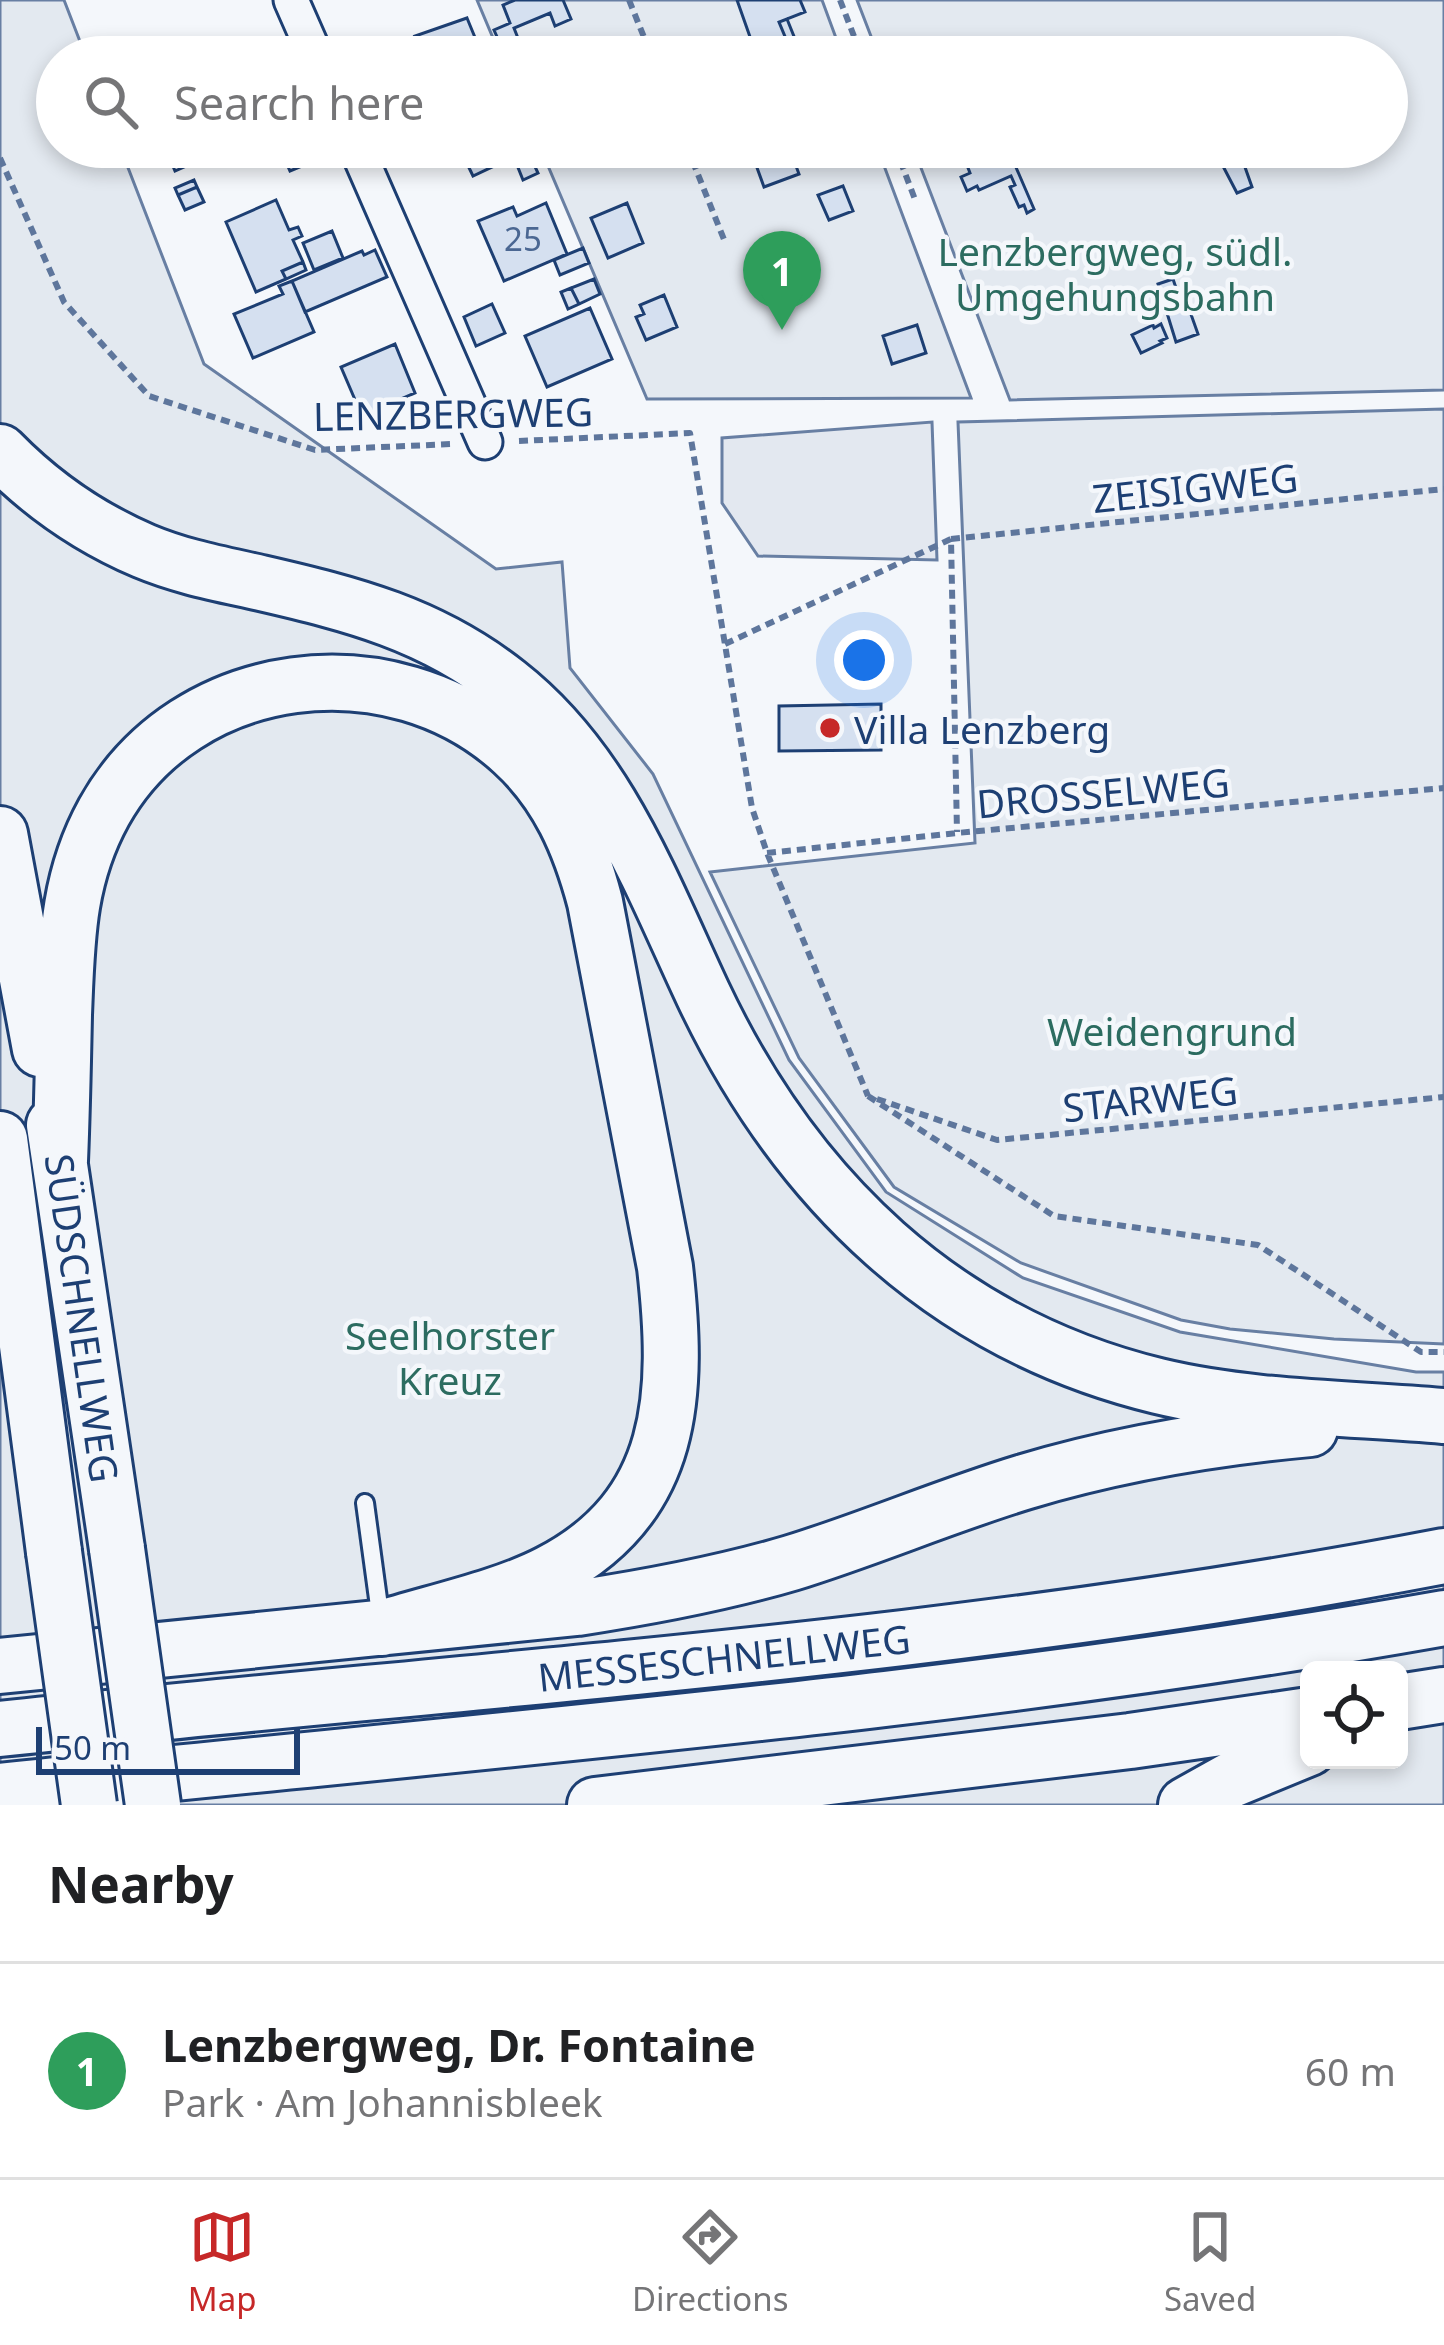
<!DOCTYPE html>
<meta charset="utf-8">
<style>
body{margin:0;font-family:"Noto Sans",sans-serif;background:#f2f2f2;color:#202124}
.controls{position:absolute;right:36px;bottom:36px;display:grid;overflow:hidden;border-radius:18px;box-shadow:0 6px 18px #0003}
.controls button{width:108px;height:108px;display:grid;place-items:center;padding:0;border:0;border-bottom:3px solid #e0e0e0;background:#fff;color:#202124;font:60px sans-serif}
.scale{position:absolute;left:36px;bottom:30px;width:264px;box-sizing:border-box;padding-left:12px;border:6px solid #1d3f73;border-top:0;font-size:33px;line-height:42px;white-space:nowrap;color:#1d3f73;-webkit-text-stroke:9px #f4f7fb;paint-order:stroke}
.you{position:absolute;left:864px;top:660px;width:42px;height:42px;margin:-30px;border:9px solid #fff;border-radius:50%;background:#1a73e8;box-shadow:0 0 0 18px #1a73e833}
.badge{display:grid;place-items:center;width:78px;height:78px;border-radius:50%;background:#c62828;color:#fff;font-size:39px;font-weight:700}
.pin{position:absolute;translate:-50% -99px;filter:drop-shadow(0 3px 6px #0008)}
.pin::after{content:'';position:absolute;top:63px;width:42px;height:36px;background:inherit;clip-path:polygon(0 0,100% 0,50% 100%)}
.list{margin:0;padding:0;list-style:none}
h2{display:flex;justify-content:space-between;align-items:center;height:156px;margin:0;padding:0 48px;font-size:51px}
h2 small{font-size:39px;font-weight:400;color:#757577}
.list li{display:grid;grid-template-columns:78px 1fr auto;gap:36px;align-items:center;box-sizing:border-box;height:216px;padding:0 48px;border-top:3px solid #e0e0e0}
.list b{display:block;font-size:45px;white-space:nowrap}
.list p{margin:0;font-size:39px;white-space:nowrap;color:#757577}
.list em{font-size:39px;font-style:normal;color:#757577}
.icon{flex:none;width:66px;height:66px;fill:none;stroke:currentColor;stroke-width:2;stroke-linecap:round;stroke-linejoin:round}
.map{position:relative;flex:none;width:1444px;height:1805px;overflow:hidden}
.search{position:absolute;background:#fff;box-shadow:0 6px 18px #0003;left:36px;right:36px;top:36px;height:132px;display:flex;align-items:center;gap:30px;box-sizing:border-box;padding:0 42px;border-radius:66px;color:#757577;font-size:45px}
.sheet{height:372px;background:#fff}
nav{display:flex;justify-content:space-around;align-items:center;box-sizing:border-box;height:168px;border-top:3px solid #e0e0e0;background:#fff;font-size:33px;color:#757577}
nav a{display:grid;justify-items:center;gap:6px}
nav .on{color:#c62828}
.map>svg:first-child{display:block}
.green{fill:#e3e9f0;stroke:#687fa3;stroke-width:3;fill-rule:evenodd}
.parking{fill:#e3e8f0;stroke:#687fa3;stroke-width:3}
.building{fill:#d5e0f0;stroke:#1d3f73;stroke-width:3}
.lines{fill:none;stroke-linecap:round;stroke-linejoin:round}
.service-casing{stroke:#1d3f73;stroke-width:22}
.minor-casing{stroke:#1d3f73;stroke-width:39}
.trunk-casing{stroke:#1d3f73;stroke-width:60}
.path{stroke:#5e769c;stroke-width:6;stroke-dasharray:9 6;stroke-linecap:butt}
.service{stroke:#f4f7fb;stroke-width:16}
.minor{stroke:#f4f7fb;stroke-width:33}
.trunk{stroke:#f4f7fb;stroke-width:54}
.trunk-bridge-casing{stroke:#1d3f73;stroke-width:60;stroke-linecap:butt}
.trunk-bridge{stroke:#f4f7fb;stroke-width:54}
.poi-dot{fill:#c62828;stroke:#f4f7fb;stroke-width:4.5}
.labels{text-anchor:middle;dominant-baseline:central;stroke-width:9;stroke-linejoin:round;paint-order:stroke}
.number-label{font-size:33px;fill:#4b6792}
.park-label{font-size:39px;fill:#2c6c60;stroke:#f4f7fb}
.street-label{font-size:39px;fill:#1d3f73;stroke:#f4f7fb}
.poi-label{font-size:39px;fill:#1d3f73;stroke:#f4f7fb;text-anchor:start}
</style>
<div class="map">
<svg width="1444" height="1805" viewBox="0 0 1444 1805">
<rect width="100%" height="100%" fill="#f4f7fb"/>
<path class="green" d="M0,0H64L86,57H57V147H120L204,364L496,569L562,562L570,668L653,774L789,1060L886,1192L1023,1278L1180,1332L1416,1372H1444V1805H0ZM1309,1670H1399V1760H1309Z
M477,0H822L843,57H501Z
M857,0H1444V390L1010,400L913,147H1387V57H879Z
M540,147H877L971,398L647,399Z
M1444,409V1344L1334,1339L1230,1329L1181,1320L1021,1263L894,1187L799,1058L710,872L975,843L958,422Z"/>
<path class="parking" d="M932,422L937,560L758,556L722,503V438Z"/>
<path class="building" d="M515,0H563L571,19L555,26L550,13L514,28L523,51L506,57L494,30L510,23L503,5Z
M737,0H800L805,12L779,22L786,39L755,51Z
M467,18L483,57H398L395,49L417,39L415,36Z
M787,19L797,44L789,47L790,51L776,57H758L755,51L786,39L779,22Z
M165,147H233L237,156L214,166L209,156L175,171Z
M302,147H314L319,159L290,171L283,155Z
M389,147H428L429,148L396,162Z
M459,147H529L530,149L473,176Z
M759,147H789L799,174L764,187L752,154L760,151Z
M994,147H1008L1009,150L1026,147L1030,158L1015,165L1034,209L1027,213L1024,205L1019,207L1010,187L1015,185L1011,176L979,190L977,186L967,191L961,177L970,173L965,160Z
M1213,147H1241L1243,151L1240,153L1252,187L1237,193Z
M528,151L531,158L517,165L513,158Z
M531,158L538,173L523,180L517,165Z
M194,180L197,187L178,195L175,188Z
M843,186L853,211L829,220L818,195Z
M197,187L204,202L185,210L178,195Z
M276,200L289,230L298,227L302,236L293,240L303,262L282,271L286,279L256,292L226,222Z
M546,203L567,254L504,281L478,221L513,207L517,216Z
M627,203L643,243L608,258L591,218Z
M332,231L343,258L314,270L303,243Z
M583,248L589,263L560,275L554,260Z
M375,250L387,277L305,312L292,281L362,251L364,255Z
M303,262L306,270L286,279L282,271Z
M594,279L600,294L579,304L571,288Z
M1173,279L1177,291L1182,289L1198,334L1176,342L1158,284Z
M292,281L314,332L253,358L234,314L283,294L279,286Z
M571,288L579,304L568,309L561,292Z
M664,295L677,327L646,340L636,317L644,314L640,305Z
M492,304L505,333L476,346L464,317Z
M590,308L612,359L547,387L525,336Z
M1161,324L1167,338L1160,341L1162,343L1141,353L1132,335L1153,325L1154,328Z
M917,325L926,353L892,364L883,336Z
M395,344L415,393L362,416L341,367Z
M881,704V750L779,751V706Z"/>
<g class="lines">
<defs>
<path id="service" d="M365,1503L381,1621"/>
<path id="minor" d="M291,0L316,57
M356,147L485,442"/>
<path id="trunk" d="M0,452C41,494 90,528 144,551C182,567 221,574 261,583C352,604 431,624 507,684C607,762 651,883 703,994C795,1189 944,1334 1158,1386C1249,1408 1350,1408 1444,1416
M0,834L40,1049
M54,1125L117,1549
M0,1139L54,1552
M60,1161C62,1113 63,1064 64,1015C67,941 67,879 104,812C186,665 392,641 513,752C558,793 580,845 595,902L665,1267C679,1392 677,1507 549,1573C503,1597 433,1612 382,1628
M0,1666L577,1608C649,1597 720,1584 791,1563C869,1539 945,1506 1024,1482C1117,1454 1213,1438 1310,1429
M1399,1702L1444,1695
M0,1729C482,1678 967,1648 1444,1556
M0,1791C482,1740 966,1703 1444,1618
M595,1805L1130,1741L1309,1715
M1186,1805L1229,1781L1309,1748"/>
</defs>
<use href="#service" class="service-casing"/>
<use href="#minor" class="minor-casing"/>
<use href="#trunk" class="trunk-casing"/>
<path class="path" d="M629,0L652,57
M840,0L862,57
M687,147L725,242
M895,147L916,202
M0,158L64,302L149,396L315,450L452,444
M519,441L690,433L752,808L767,853L868,1096
M951,539L1444,489
M725,644L951,539L957,832
M767,853L957,833L1444,788
M868,1096L1054,1216L1258,1245L1421,1352H1444
M877,1099L997,1140L1444,1097"/>
<use href="#service" class="service"/>
<use href="#minor" class="minor"/>
<use href="#trunk" class="trunk"/>
<defs>
<path id="trunk-bridge" d="M117,1549L153,1805
M54,1552L89,1805"/>
</defs>
<use href="#trunk-bridge" class="trunk-bridge-casing"/>
<use href="#trunk-bridge" class="trunk-bridge"/>
</g>
<circle class="poi-dot" cx="830" cy="728" r="12"/>
<g class="labels">
<g class="number-label">
<text x="523" y="238">25</text>
</g>
<g class="park-label">
<text x="1115" y="250">Lenzbergweg, südl.<tspan x="1115" dy="45">Umgehungsbahn</tspan></text>
<text x="1172" y="1030">Weidengrund</text>
<text x="450" y="1334">Seelhorster<tspan x="450" dy="45">Kreuz</tspan></text>
</g>
<g class="street-label">
<text transform="translate(453 413) rotate(-1)">LENZBERGWEG</text>
<text transform="translate(1195 487) rotate(-6)">ZEISIGWEG</text>
<text transform="translate(1103 792) rotate(-5)">DROSSELWEG</text>
<text transform="translate(1150 1098) rotate(-6)">STARWEG</text>
<text transform="translate(83 1318) rotate(82)">SÜDSCHNELLWEG</text>
<text transform="translate(724 1657) rotate(-6)">MESSESCHNELLWEG</text>
</g>
<g class="poi-label">
<text x="854" y="728">Villa Lenzberg</text>
</g>
</g>
</svg>
<div class="controls">
<button><svg class="icon" aria-label="locate" viewBox="0 0 24 24"><circle cx="12" cy="12" r="6"/><path d="M12 2v4M12 18v4M2 12h4M18 12h4"/></svg></button>
</div>
<div class="scale">50 m</div>
<div class="you"></div>
<div class="pin badge" style="left:782px;top:330px;background:#2e9e5b">1</div>
<div class="search"><svg class="icon" aria-label="search" viewBox="0 0 24 24"><circle cx="10" cy="10" r="6"/><path d="M15 15l6 6"/></svg>Search here</div>
</div>
<section class="sheet">
<h2>Nearby<small></small></h2>
<ul class="list">
<li><span class="badge" style="background:#2e9e5b">1</span><div><b>Lenzbergweg, Dr. Fontaine</b><p>Park · Am Johannisbleek</p></div><em>60 m</em></li>
</ul>
</section>
<nav>
<a class="on"><svg class="icon" aria-label="map" viewBox="0 0 24 24"><path d="M3 6l6-2 6 2 6-2v14l-6 2-6-2-6 2zM9 4v14M15 6v14"/></svg>Map</a>
<a><svg class="icon" aria-label="directions" viewBox="0 0 24 24"><path d="M12 3l9 9-9 9-9-9zM9 14v-3h6M13 9l2 2-2 2"/></svg>Directions</a>
<a><svg class="icon" aria-label="saved" viewBox="0 0 24 24"><path d="M7 4h10v16l-5-4-5 4z"/></svg>Saved</a>
</nav>
